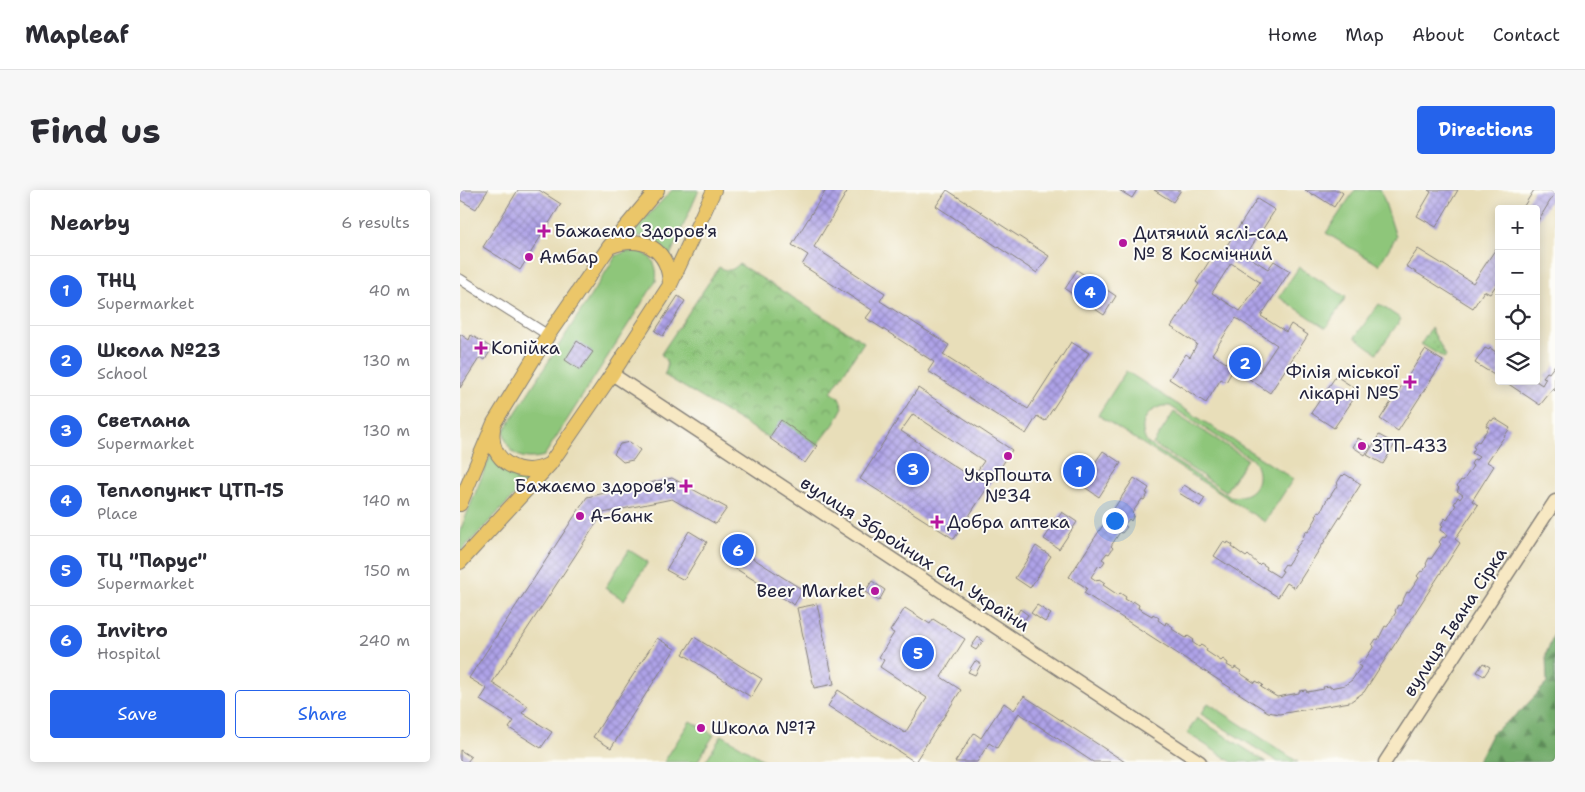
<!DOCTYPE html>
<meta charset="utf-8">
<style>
body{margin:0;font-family:"Shantell Sans",sans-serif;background:#f7f7f7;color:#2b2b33}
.controls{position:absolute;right:15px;top:15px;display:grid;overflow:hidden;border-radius:5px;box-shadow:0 2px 12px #0003}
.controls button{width:45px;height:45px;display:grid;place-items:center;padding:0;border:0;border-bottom:1px solid #e1e1e2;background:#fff;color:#2b2b33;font:25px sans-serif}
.you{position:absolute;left:654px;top:330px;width:18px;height:18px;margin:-12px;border:4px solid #fff;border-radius:50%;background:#1a73e8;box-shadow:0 0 0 8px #1a73e833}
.badge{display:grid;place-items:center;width:32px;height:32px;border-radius:50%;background:#2563eb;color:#fff;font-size:16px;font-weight:700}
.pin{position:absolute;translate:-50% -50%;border:2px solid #fff;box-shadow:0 1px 5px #0006}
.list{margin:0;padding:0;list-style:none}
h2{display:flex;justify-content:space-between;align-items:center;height:65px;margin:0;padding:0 20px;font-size:21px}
h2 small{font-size:16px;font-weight:400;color:#7c7c81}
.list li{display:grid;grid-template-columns:32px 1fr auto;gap:15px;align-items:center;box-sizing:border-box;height:70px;padding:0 20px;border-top:1px solid #e1e1e2}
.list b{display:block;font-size:19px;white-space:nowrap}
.list p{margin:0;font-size:16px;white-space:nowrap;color:#7c7c81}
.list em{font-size:16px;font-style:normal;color:#7c7c81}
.actions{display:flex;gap:10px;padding:15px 20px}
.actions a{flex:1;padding:11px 0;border:1px solid #2563eb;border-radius:5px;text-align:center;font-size:18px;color:#2563eb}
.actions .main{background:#2563eb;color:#fff}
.icon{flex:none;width:28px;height:28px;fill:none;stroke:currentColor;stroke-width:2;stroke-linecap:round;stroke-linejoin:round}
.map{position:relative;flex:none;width:1095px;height:572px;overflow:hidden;border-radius:5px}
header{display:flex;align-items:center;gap:30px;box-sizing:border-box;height:70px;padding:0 25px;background:#fff;border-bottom:1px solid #e1e1e2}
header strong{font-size:24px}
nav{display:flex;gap:28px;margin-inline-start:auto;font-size:18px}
.intro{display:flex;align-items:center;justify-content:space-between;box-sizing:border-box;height:120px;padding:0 30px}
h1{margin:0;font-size:35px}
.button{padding:12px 22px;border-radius:5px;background:#2563eb;color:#fff;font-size:18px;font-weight:700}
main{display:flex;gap:30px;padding:0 30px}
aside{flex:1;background:#fff;border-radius:5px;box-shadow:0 2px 12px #0003}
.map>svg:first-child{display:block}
.grass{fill:#8ec67a;stroke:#58745a;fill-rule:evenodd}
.forest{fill:url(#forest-firs);stroke:#4a6652}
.park{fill:url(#park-crowns);stroke:#58745a}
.garden{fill:url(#garden-dots);stroke:#58745a}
.building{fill:url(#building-cross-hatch);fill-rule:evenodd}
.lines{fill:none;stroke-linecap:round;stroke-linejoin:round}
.street-casing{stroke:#85807a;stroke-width:11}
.secondary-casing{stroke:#85807a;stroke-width:15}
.primary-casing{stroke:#85807a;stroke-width:16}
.street{stroke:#fff;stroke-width:9}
.secondary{stroke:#f7e8c3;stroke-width:12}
.primary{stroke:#ebc669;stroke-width:14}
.poi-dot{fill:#b5179e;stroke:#fdfcf7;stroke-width:2}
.labels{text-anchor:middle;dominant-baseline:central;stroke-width:4;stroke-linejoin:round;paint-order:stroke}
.poi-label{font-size:18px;fill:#22223b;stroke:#fdfcf7;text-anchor:start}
.street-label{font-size:18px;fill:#22223b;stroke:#fdfcf7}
</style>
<header>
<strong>Mapleaf</strong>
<nav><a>Home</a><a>Map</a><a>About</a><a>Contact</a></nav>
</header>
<div class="intro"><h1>Find us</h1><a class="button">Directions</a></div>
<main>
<aside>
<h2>Nearby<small>6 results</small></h2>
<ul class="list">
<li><span class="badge">1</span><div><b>ТНЦ</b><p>Supermarket</p></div><em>40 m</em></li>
<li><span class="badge">2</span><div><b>Школа №23</b><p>School</p></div><em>130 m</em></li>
<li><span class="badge">3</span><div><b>Светлана</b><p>Supermarket</p></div><em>130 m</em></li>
<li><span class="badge">4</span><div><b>Теплопункт ЦТП-15</b><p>Place</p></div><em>140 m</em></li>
<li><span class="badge">5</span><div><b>ТЦ &quot;Парус&quot;</b><p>Supermarket</p></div><em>150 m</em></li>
<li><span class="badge">6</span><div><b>Invitro</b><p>Hospital</p></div><em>240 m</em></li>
</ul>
<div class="actions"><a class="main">Save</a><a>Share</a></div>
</aside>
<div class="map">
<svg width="1095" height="572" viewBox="0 0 1095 572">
<defs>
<pattern id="forest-firs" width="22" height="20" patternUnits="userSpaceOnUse" patternTransform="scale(1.25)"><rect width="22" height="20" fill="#72ab6a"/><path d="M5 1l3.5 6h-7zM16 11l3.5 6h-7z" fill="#5d8b58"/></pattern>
<pattern id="park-crowns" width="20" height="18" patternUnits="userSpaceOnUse" patternTransform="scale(1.25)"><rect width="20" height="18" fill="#8ec67a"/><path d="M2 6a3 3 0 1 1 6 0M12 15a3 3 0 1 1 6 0" fill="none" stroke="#74a065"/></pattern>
<pattern id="garden-dots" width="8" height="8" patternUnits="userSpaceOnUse" patternTransform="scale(1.25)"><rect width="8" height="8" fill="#8ec67a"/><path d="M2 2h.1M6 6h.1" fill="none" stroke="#74a065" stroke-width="1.8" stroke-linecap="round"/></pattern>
<pattern id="building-cross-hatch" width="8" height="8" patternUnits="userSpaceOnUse" patternTransform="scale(1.25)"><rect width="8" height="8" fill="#afa3e8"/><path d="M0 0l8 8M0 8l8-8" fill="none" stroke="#8e84bd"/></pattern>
</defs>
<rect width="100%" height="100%" fill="#fdfcf7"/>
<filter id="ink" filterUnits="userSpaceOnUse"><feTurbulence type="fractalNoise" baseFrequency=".02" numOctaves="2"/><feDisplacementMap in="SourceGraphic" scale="10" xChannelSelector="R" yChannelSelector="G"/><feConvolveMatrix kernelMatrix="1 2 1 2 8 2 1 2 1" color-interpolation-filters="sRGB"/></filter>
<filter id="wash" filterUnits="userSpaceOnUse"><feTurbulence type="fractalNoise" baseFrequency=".0096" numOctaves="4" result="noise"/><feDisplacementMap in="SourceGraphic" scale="20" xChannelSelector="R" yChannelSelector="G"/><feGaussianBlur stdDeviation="1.12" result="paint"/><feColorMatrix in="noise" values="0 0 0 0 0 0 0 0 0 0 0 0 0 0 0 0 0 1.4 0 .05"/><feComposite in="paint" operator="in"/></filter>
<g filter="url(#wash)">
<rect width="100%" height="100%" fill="#e8deb9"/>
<path class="grass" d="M212,0H239L209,68C198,50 190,45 169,46Z
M895,0H921L936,47L919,75L866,43Z
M169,60C188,60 199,72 196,91L84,266C62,272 47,265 44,241L156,66Z
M839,77L886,107L866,138L819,107Z
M919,114L941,129L917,163L895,147Z
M666,181L833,289L805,332L638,225ZM702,216H710L793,270C806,290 793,310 769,306L687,253C678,236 684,222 702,216Z
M714,222L787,269L766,301L693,254Z
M31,264C41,280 52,286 71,288L0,362V341Z
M169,360L188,372L164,410L145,398Z
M748,513L838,572H818L741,524Z
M737,528L806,572H807H772L727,543Z
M230,531L254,545L237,572H204Z
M262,545L307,572H245Z"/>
<path class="forest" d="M1095,441V572H1017L1032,543L1060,522L1087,493L1086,464Z"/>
<path class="park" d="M279,74L404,152L371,202L379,208L383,217L374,234L357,256L321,231L309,248L204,185C209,176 208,172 201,164L259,77C268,82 272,81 279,74Z"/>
<path class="garden" d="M971,138L986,166L984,168L961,154Z"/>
<g id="blocks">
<path class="building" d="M0,0H28L16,19L0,10Z
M58,0H79L101,14L60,80L23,57Z
M366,0H388L354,57L425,103L420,111L489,155L483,165L568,219L611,152L629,163L585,231L577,226L566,244L468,181L474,172L406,128L412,120L342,75L348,65L332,55Z
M487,0L589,66L577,83L476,16Z
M659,0H677L672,8Z
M694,0H721L713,12Z
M845,0H879L883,3L874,17L854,4L853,5Z
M968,0H998L976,37L957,26L971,2Z
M1074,0H1090L1095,3L1076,34V19H1062Z
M797,9L815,20L786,65L808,79L814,71L830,81L801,126L826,142L831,134L848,145L810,203L785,186L791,177L799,182L817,155L776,128L752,164L774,178L766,192L761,189L746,213L709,189L726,164L730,167L737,154L711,137L739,94L736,92L755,62L760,66ZM771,73L800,92L780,121L752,103Z
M1039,54V91L1030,104L1024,101L1013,118L946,76L958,59L1013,93Z
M617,80L656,106L644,125L605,99Z
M218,106L225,111L203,146L195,141Z
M0,144L9,150L11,145L32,158L25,170L20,167L0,198Z
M117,151L133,162L120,180L105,170Z
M1025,158L1029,160L1030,158L1036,162L1035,164L1039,166V188L1015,173Z
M965,160L983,171L938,241L920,229Z
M1095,175V201L1093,199L1080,215L1044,191H1076L1082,195L1086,188L1083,187L1087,182L1089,183Z
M876,186L899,201L874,238L851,223Z
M458,198L552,260L494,349L400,289ZM453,224L524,271L512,288L441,241Z
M1034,228L1050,238L1027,272L1034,276L1012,311L1018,315L995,349L1000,353L904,502L890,512L819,524L808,522L624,403L627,398L609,387L674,288L689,298L686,303L688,304L684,310L682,309L672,323L674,325L671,331L669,329L664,335L667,337L662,343L660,342L651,356L653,358L649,364L647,363L642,369L645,371L641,377L639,375L631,387L637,391L639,389L645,393L643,395L658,405L660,403L666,407L665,409L672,413L673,411L679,415L678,418L692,426L693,424L699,428L698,430L705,435L706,432L713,437L712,439L726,448L728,446L734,450L732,452L739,457L741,455L747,459L746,461L761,471L763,469L768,473L767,475L774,479L775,477L781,481L780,483L795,493L796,491L803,495L801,497L817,507L839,503V501L846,500L847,502L864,499L863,497L870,496V498L885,495L892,490L901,477L898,475L902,470L904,471L914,456L912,455L916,449L918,450L925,436L927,437L936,422L935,421L938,415L940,416L947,402L949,403L959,388L957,386L961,381L963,382L967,375L966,374L969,368L971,369L981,354L979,352L983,347L985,348L987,345L980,340L983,336L981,334L985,328L987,330L996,315L994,314L998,307L1000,309L1003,305L997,301L999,298L997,296L1001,290L1003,291L1013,276L1011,274L1014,269L1016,270L1019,267L1012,263L1015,258L1013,257L1017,251L1019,252L1029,237L1026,236L1030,230L1032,231Z
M321,230L357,256L345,273L309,248Z
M919,245L935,254L923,274L907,265Z
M898,248L911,256L905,265L893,257Z
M170,252L180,260L173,270L163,272L154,264L160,254Z
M643,261L661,273L639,307L620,294Z
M885,284L901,294L835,398L827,393L818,407L754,366L763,352L767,354L768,352L773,355L772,357L786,367L788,365L799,375L801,373L807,377L806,379L819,387L823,381L821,380L825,374L827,375L836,361L834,360L844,348L843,347L846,341L848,342L857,327L856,326L859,321L861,322L868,307L869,308L878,294L877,293L882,285L883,286Z
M212,288L267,318L256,334L212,309L143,323L32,493L68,516L62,523L92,542L81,558L49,538L54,531L20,510L27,499L9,488L127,307Z
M724,295L745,308L740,316L719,303Z
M602,322L617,332L599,359L584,349Z
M229,341L247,352L224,390L206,380Z
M576,356L591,366L570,398L555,388Z
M275,357L343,400L334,415L265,372Z
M412,391L425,400L419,411L405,402Z
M357,414L374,494L354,498L337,418Z
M577,415L591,424L585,432L571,423Z
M445,418L470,434L473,429L505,449L481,487L501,500L455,572L368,516L378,500L445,543L467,508L420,477L424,470L419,467L434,443L430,441Z
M560,419L568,425L561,435L553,430Z
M234,447L302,489L291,507L223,464Z
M518,447L523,451L516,460L511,457Z
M197,448L215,459L151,558L133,547Z
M515,471L521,474L515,485L508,482Z
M1023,473L1030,477L1024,486L1017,482Z
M564,506L665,572H633L559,523L537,558L529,553L517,572H495L514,543L521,548L544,513L554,520Z
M0,560L11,567L7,572H0Z"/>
</g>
</g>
<g filter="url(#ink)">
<use href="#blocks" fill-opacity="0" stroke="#85807a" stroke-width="1"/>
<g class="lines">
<defs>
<path id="street" d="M0,89L88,145"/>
<path id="secondary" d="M152,184L740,572
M925,572L1095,311"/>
<path id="primary" d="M149,57C182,44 209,58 210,95
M33,239C28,272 62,289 88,275
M0,314L34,233L88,145L149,57L197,0
M0,372L90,274L152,184L210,95L254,0"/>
</defs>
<use href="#street" class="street-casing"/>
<use href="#secondary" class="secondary-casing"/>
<use href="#primary" class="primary-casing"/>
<use href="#street" class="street"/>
<use href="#secondary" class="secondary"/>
<use href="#primary" class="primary"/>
</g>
</g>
<g class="poi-dot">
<path d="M81.5 33.5h5v5h5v5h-5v5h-5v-5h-5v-5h5z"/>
<circle cx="663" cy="53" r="5"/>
<circle cx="69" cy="67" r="5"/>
<path d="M18.5 150.5h5v5h5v5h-5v5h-5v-5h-5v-5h5z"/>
<path d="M947.5 184.5h5v5h5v5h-5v5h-5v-5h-5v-5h5z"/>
<circle cx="902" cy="256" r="5"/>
<circle cx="548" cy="266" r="5"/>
<path d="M223.5 288.5h5v5h5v5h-5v5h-5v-5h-5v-5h5z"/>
<circle cx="120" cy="326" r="5"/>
<path d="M474.5 324.5h5v5h5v5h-5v5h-5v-5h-5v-5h5z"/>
<circle cx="415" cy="401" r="5"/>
<circle cx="241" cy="538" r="5"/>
</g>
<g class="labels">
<g class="poi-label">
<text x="94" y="41">Бажаємо Здоров'я</text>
<text x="673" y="43">Дитячий яслі-сад<tspan x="673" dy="21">№ 8 Космічний</tspan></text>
<text x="79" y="67">Амбар</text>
<text x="31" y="158">Копійка</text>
<text x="939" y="182" text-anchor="end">Філія міської<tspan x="939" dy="21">лікарні №5</tspan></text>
<text x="912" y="256">ЗТП-433</text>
<text x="548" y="285" text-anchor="middle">УкрПошта<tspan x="548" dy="21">№34</tspan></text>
<text x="216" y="296" text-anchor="end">Бажаємо здоров'я</text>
<text x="130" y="326">А-банк</text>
<text x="487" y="332">Добра аптека</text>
<text x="405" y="401" text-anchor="end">Beer Market</text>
<text x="251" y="538">Школа №17</text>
</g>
<g class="street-label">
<text transform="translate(455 364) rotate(33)">вулиця Збройних Сил України</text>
<text transform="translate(995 432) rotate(-57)">вулиця Івана Сірка</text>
</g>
</g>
</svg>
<div class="controls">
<button>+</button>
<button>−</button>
<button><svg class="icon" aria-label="locate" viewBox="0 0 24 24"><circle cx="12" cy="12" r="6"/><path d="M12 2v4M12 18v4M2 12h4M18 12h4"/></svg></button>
<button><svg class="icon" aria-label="layers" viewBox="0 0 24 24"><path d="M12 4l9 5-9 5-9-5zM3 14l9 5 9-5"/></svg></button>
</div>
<div class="you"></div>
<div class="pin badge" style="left:619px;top:281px">1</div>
<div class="pin badge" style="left:785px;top:173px">2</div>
<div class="pin badge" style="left:453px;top:279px">3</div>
<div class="pin badge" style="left:630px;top:102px">4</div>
<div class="pin badge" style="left:458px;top:463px">5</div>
<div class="pin badge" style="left:278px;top:360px">6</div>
</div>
</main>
